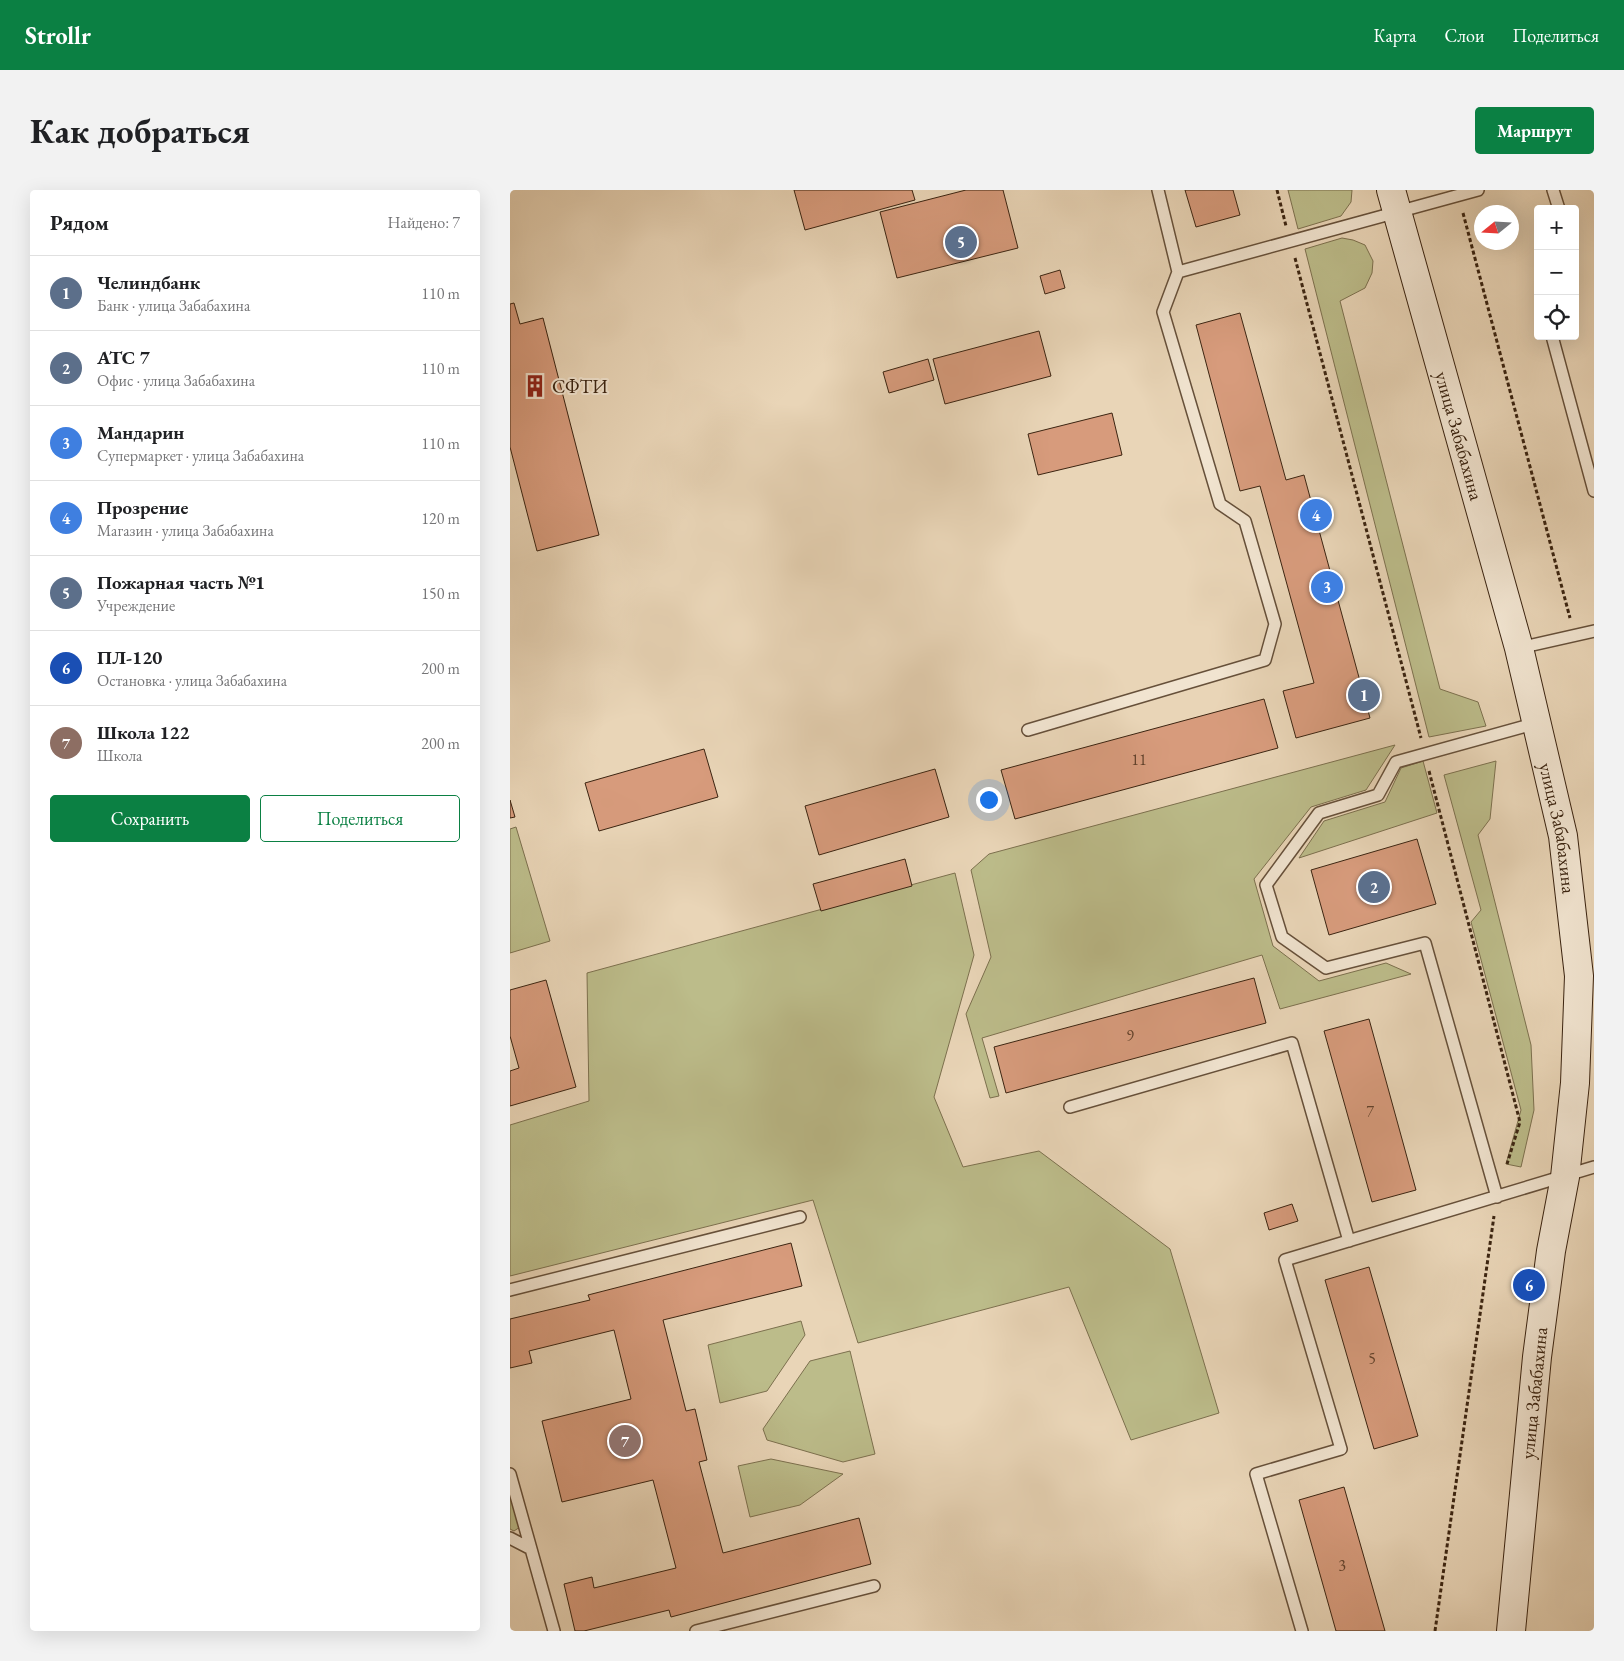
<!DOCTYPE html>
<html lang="ru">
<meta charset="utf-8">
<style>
body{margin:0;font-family:"EB Garamond",serif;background:#f2f2f2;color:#202124}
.controls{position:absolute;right:15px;top:15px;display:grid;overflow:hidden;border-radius:5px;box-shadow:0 5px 20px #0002}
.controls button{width:45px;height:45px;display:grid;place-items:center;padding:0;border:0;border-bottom:1px solid #e0e0e0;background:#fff;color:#202124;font:25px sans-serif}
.compass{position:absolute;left:964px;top:15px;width:45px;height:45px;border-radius:50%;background:#fff;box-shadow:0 5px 20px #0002;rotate:252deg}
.you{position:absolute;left:478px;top:609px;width:18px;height:18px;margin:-12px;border:4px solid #fff;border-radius:50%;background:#1a73e8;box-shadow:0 0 0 8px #1a73e833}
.badge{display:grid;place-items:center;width:32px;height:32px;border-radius:50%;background:#0b8043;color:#fff;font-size:16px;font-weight:700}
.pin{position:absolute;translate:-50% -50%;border:2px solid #fff;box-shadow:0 1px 5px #0006}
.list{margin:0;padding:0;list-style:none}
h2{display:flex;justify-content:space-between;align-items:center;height:65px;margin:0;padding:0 20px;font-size:21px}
h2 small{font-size:16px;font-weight:400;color:#757577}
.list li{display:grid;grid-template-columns:32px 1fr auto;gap:15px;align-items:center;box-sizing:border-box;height:75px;padding:0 20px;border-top:1px solid #e0e0e0}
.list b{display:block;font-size:19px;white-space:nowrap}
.list p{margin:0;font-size:16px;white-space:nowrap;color:#757577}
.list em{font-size:16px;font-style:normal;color:#757577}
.actions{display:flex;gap:10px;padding:15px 20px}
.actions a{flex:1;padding:11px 0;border:1px solid #0b8043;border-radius:5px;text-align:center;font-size:18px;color:#0b8043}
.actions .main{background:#0b8043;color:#fff}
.icon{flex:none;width:28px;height:28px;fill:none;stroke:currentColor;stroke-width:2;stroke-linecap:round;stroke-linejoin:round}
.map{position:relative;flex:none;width:1084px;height:1441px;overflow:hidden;border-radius:5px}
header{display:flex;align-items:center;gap:30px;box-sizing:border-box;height:70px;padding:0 25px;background:#0b8043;color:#fff}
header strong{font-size:24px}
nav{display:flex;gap:28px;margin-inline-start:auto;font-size:18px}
.intro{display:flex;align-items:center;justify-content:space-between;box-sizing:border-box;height:120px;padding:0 30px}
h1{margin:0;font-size:35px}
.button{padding:12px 22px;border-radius:5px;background:#0b8043;color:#fff;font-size:18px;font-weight:700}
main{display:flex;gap:30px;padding:0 30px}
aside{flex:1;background:#fff;border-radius:5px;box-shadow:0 5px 20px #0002}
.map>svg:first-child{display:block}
.green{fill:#bcbc8a;stroke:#7c704e}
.building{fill:#d79b7c;stroke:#3b2411}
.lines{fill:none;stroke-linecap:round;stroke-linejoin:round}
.lane-casing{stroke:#66503a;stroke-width:14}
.secondary-casing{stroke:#3b2411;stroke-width:30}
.path{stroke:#3b2411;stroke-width:3;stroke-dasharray:4 2.5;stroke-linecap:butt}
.lane{stroke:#f1e4d0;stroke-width:11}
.secondary{stroke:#f1e4d0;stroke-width:28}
.labels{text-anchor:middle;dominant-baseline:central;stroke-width:4;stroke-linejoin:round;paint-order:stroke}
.number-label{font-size:16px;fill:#62422c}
.poi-label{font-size:19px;fill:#3b2411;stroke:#f1e4d0;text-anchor:start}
.street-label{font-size:19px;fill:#3b2411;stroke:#f1e4d0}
</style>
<header>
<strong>Strollr</strong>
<nav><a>Карта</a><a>Слои</a><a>Поделиться</a></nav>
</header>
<div class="intro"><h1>Как добраться</h1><a class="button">Маршрут</a></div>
<main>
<aside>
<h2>Рядом<small>Найдено: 7</small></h2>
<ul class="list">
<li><span class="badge" style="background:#5c6f8a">1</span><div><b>Челиндбанк</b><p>Банк · улица Забабахина</p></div><em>110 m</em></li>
<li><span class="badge" style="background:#5c6f8a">2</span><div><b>АТС 7</b><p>Офис · улица Забабахина</p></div><em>110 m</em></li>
<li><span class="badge" style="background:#3f7fe0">3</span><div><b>Мандарин</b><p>Супермаркет · улица Забабахина</p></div><em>110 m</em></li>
<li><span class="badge" style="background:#3f7fe0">4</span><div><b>Прозрение</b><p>Магазин · улица Забабахина</p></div><em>120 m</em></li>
<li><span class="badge" style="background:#5c6f8a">5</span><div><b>Пожарная часть №1</b><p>Учреждение</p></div><em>150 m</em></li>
<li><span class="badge" style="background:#1a4fb4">6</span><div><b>ПЛ-120</b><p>Остановка · улица Забабахина</p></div><em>200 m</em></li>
<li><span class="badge" style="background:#8d6e63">7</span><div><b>Школа 122</b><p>Школа</p></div><em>200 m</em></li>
</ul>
<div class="actions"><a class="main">Сохранить</a><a>Поделиться</a></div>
</aside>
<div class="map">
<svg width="1084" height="1441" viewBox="0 0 1084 1441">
<rect width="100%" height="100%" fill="#e9d5b7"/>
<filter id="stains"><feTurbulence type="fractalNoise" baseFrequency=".004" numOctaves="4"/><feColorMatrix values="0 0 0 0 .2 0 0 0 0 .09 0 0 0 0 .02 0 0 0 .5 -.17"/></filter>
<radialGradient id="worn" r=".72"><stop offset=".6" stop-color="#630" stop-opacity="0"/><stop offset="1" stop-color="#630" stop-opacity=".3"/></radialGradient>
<path class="green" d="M778,0H842L841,12L831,26L788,39Z
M832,48L843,50L855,55L863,71L862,83L855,98L830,111L930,499L968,512L976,536L919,547L795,59Z
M885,555L856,600L801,617L744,689L763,756L809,791L876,773L901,784L770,819L752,765L472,848L489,906L480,908L456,824L481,767L461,680L479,664Z
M913,571L927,623L789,668L814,631L875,612L891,578Z
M986,571L980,629L968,645L1021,855L1024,920L1011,977L996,974L1011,920L961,732L971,720L934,585Z
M6,637L40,751L0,763V639Z
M445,683L464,765L424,907L453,977L529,961L660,1059L709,1223L621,1250L559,1097L348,1153L303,1010L0,1086V935L79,911L77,783Z
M291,1131L295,1145L257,1201L210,1213L198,1155Z
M340,1161L365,1264L333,1272L257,1250L253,1239L300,1171Z
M261,1269L333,1284L290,1315L240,1327L228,1276Z
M0,1301L10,1337L4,1341L0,1339Z"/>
<path class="building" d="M284,0H402L405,10L295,40Z
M456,0H493L508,58L387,88L370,22Z
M675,0H723L730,25L686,37Z
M550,80L555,98L535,104L530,86Z
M4,113L10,134L33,128L89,345L27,361L0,257V114Z
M730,123L776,290L794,285L860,528L786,548L773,501L804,493L750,296L730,301L686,135Z
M529,141L541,186L435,214L423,169Z
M418,169L424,190L379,203L373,182Z
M602,223L612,265L528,285L518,244Z
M754,509L768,558L505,629L491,580Z
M194,559L208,607L89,641L75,593Z
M425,579L439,627L309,665L295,616Z
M0,610L5,627L0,628Z
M907,649L926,714L819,745L801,680Z
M395,669L402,696L311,721L303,694Z
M744,788L756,833L496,903L484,857Z
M36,790L66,897L0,916V881L9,878L0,846V800Z
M859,829L906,1000L862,1012L814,841Z
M782,1014L788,1031L759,1040L754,1023Z
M281,1053L292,1096L153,1130L176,1221L185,1219L197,1270L189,1272L213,1363L349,1328L361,1374L161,1427L159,1420L74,1441H65L54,1394L82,1387L84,1398L166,1378L143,1290L52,1312L32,1231L121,1209L104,1140L19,1161L22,1173L0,1178V1129L80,1110L78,1105Z
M859,1077L908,1246L864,1259L815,1090Z
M834,1297L875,1441H826L789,1310Z"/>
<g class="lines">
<defs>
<path id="lane" d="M648,0L668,82
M1043,0L1049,19
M1042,146L1084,301
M1009,458L1084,441
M518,540L755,470L765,434L735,331L710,314L653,122L668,82L968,0
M560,917L782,853L839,1051
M987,1007L915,753L816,778L772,747L756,695L809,623L868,605L886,572L1027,533
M0,1100L290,1027
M0,1284L44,1441
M0,1348L21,1359
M186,1441L364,1396
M792,1441L746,1284L831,1259L775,1070L1084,977"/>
<g id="secondary">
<path id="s1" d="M881,0L1009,458L1053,646L1069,786L1065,893L1055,987L1041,1061L1027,1167L1001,1441"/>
</g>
</defs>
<use href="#lane" class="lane-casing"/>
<use href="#secondary" class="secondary-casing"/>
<path class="path" d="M767,0L776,36
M953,23L1060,428
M785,68L911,548
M919,581L1010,932L997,974
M925,1441L984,1026"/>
<use href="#lane" class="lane"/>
<use href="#secondary" class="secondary"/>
</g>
<defs>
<symbol id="building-bare" viewBox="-9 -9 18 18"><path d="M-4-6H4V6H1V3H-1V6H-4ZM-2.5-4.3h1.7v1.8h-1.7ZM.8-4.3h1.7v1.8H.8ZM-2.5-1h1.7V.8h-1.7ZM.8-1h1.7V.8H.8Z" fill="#8f2418" stroke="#f1e4d0" stroke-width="2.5" paint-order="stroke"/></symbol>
</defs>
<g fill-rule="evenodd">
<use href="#building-bare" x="9" y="180" width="32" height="32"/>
</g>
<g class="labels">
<g class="number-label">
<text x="629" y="569">11</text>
<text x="620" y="845">9</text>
<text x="860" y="921">7</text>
<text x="862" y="1168">5</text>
<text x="832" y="1375">3</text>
</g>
<g class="poi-label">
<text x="42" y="196">СФТИ</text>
</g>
<g class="street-label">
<text stroke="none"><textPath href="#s1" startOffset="255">улица Забабахина</textPath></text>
<text stroke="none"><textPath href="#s1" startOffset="660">улица Забабахина</textPath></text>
<text transform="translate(1024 1203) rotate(-84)">улица Забабахина</text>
</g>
</g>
<rect width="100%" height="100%" filter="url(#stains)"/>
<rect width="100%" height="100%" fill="url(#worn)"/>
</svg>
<div class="controls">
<button>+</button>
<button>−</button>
<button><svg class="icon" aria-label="locate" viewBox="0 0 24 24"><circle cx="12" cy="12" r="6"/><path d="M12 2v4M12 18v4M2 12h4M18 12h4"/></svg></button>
</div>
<svg class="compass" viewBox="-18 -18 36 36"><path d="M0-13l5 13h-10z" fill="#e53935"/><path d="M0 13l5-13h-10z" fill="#757577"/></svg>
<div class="you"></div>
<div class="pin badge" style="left:854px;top:505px;background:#5c6f8a">1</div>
<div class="pin badge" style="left:864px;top:697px;background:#5c6f8a">2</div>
<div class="pin badge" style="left:817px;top:397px;background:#3f7fe0">3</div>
<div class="pin badge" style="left:806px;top:325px;background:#3f7fe0">4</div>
<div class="pin badge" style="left:451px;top:52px;background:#5c6f8a">5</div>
<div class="pin badge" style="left:1019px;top:1095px;background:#1a4fb4">6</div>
<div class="pin badge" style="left:115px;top:1251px;background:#8d6e63">7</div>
</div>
</main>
